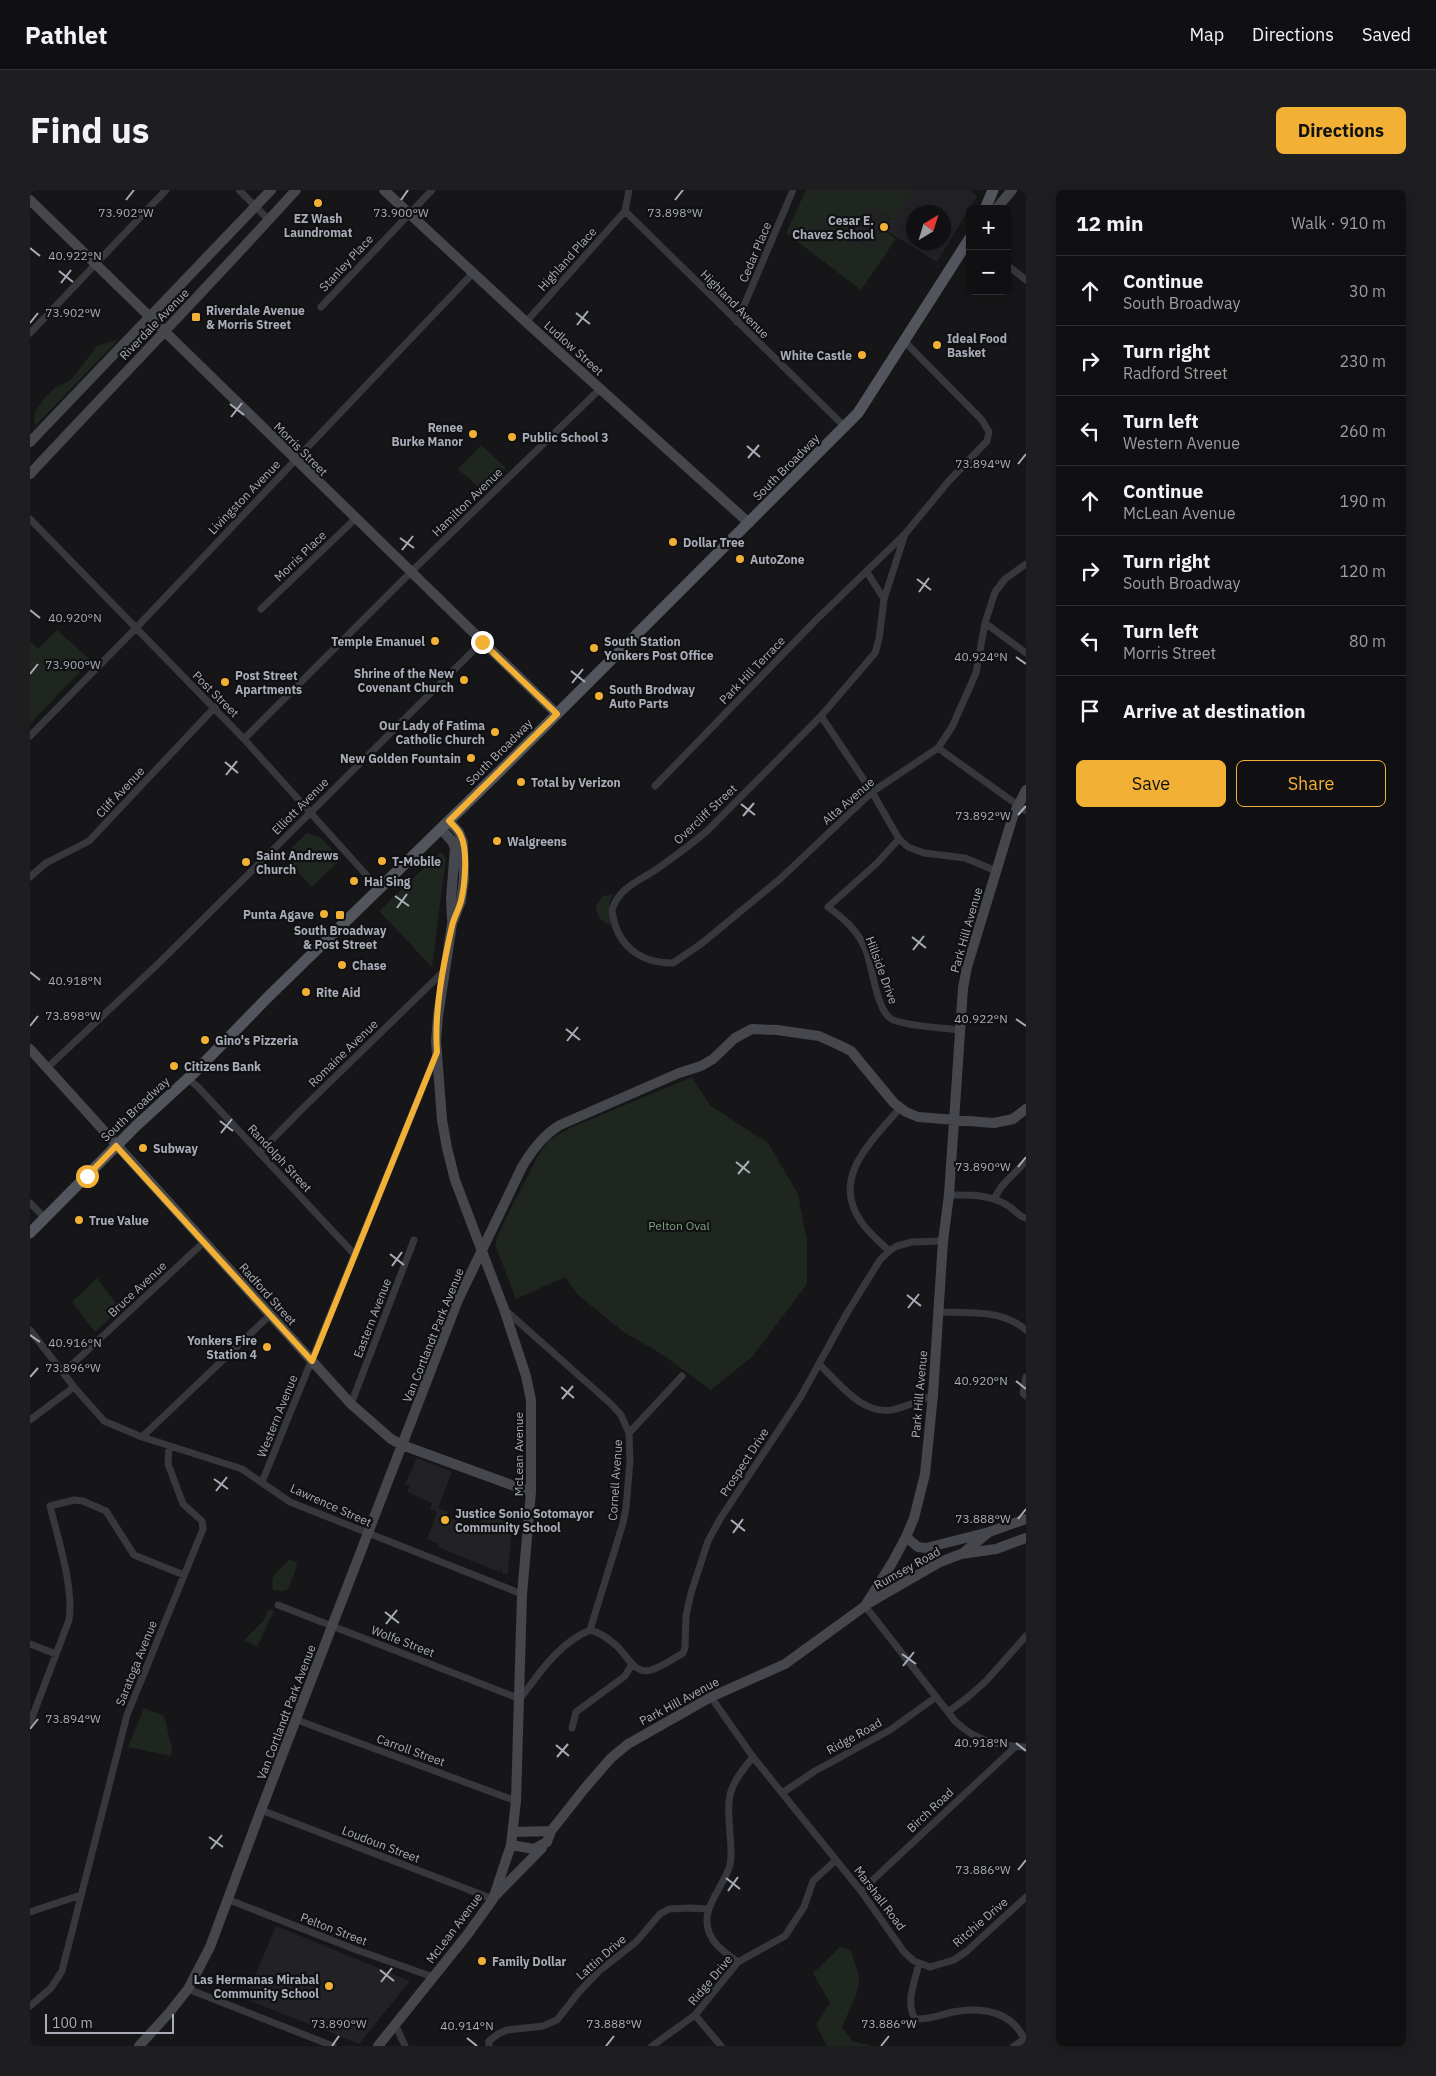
<!DOCTYPE html>
<meta charset="utf-8">
<style>
body{margin:0;font-family:"IBM Plex Sans",sans-serif;background:#1e1e20;color:#f1f3f6}
.controls{position:absolute;right:15px;top:15px;display:grid;overflow:hidden;border-radius:8px;box-shadow:0 2px 8px #0003}
.controls button{width:45px;height:45px;display:grid;place-items:center;padding:0;border:0;border-bottom:1px solid #303032;background:#101012;color:#f1f3f6;font:25px sans-serif}
.compass{position:absolute;left:876px;top:15px;width:45px;height:45px;border-radius:50%;background:#101012;box-shadow:0 2px 8px #0003;rotate:38deg}
.scale{position:absolute;left:15px;bottom:12px;width:129px;box-sizing:border-box;padding-left:5px;border:2px solid #a8adb8;border-top:0;font-size:14px;line-height:18px;white-space:nowrap;color:#a8adb8;-webkit-text-stroke:4px #111113;paint-order:stroke}
.stop{position:absolute;width:15px;height:15px;margin:-11px;border:4px solid #f2b134;border-radius:50%;background:#fff}
.stop.end{background:#f2b134;border-color:#fff;box-shadow:0 1px 5px #0008}
.list{margin:0;padding:0;list-style:none}
h2{display:flex;justify-content:space-between;align-items:center;height:65px;margin:0;padding:0 20px;font-size:21px}
h2 small{font-size:16px;font-weight:400;color:#9c9d9f}
.list li{display:grid;grid-template-columns:32px 1fr auto;gap:15px;align-items:center;box-sizing:border-box;height:70px;padding:0 20px;border-top:1px solid #303032}
.list b{display:block;font-size:19px;white-space:nowrap}
.list p{margin:0;font-size:16px;white-space:nowrap;color:#9c9d9f}
.list em{font-size:16px;font-style:normal;color:#9c9d9f}
.actions{display:flex;gap:10px;padding:15px 20px}
.actions a{flex:1;padding:11px 0;border:1px solid #f2b134;border-radius:8px;text-align:center;font-size:18px;color:#f2b134}
.actions .main{background:#f2b134;color:#111}
.icon{flex:none;width:28px;height:28px;fill:none;stroke:currentColor;stroke-width:2;stroke-linecap:round;stroke-linejoin:round}
.map{position:relative;flex:none;width:996px;height:1856px;overflow:hidden;border-radius:8px}
header{display:flex;align-items:center;gap:30px;box-sizing:border-box;height:70px;padding:0 25px;background:#101012;border-bottom:1px solid #303032}
header strong{font-size:24px}
nav{display:flex;gap:28px;margin-inline-start:auto;font-size:18px}
.intro{display:flex;align-items:center;justify-content:space-between;box-sizing:border-box;height:120px;padding:0 30px}
h1{margin:0;font-size:35px}
.button{padding:12px 22px;border-radius:8px;background:#f2b134;color:#111;font-size:18px;font-weight:700}
main{display:flex;gap:30px;padding:0 30px}
aside{flex:1;background:#101012;border-radius:8px;box-shadow:0 2px 8px #0003}
.map>svg:first-child{display:block}
.built{fill:#222225;fill-rule:evenodd}
.green{fill:#1e261f}
.lines{fill:none;stroke-linecap:round;stroke-linejoin:round}
.street{stroke:#37383d;stroke-width:7}
.secondary{stroke:#45474d;stroke-width:10}
.primary{stroke:#53555c;stroke-width:11}
.route{stroke:#f2b134;stroke-width:6}
.ticks{fill:none;stroke:#a8adb8;stroke-width:2}
.poi-dot{fill:#f2b134;stroke:#111113;stroke-width:2}
.labels{text-anchor:middle;dominant-baseline:central;stroke-width:4.5;stroke-linejoin:round;paint-order:stroke}
.poi-label{font-size:12px;font-weight:bold;fill:#a8adb8;stroke:#111113;text-anchor:start}
.street-label{font-size:12px;fill:#a8adb8;stroke:#111113}
.park-label{font-size:12px;fill:#7fa381;stroke:#111113}
.ticks-label{font-size:12px;text-anchor:middle;fill:#a8adb8;stroke:#111113;stroke-width:4.5;stroke-linejoin:round;paint-order:stroke}
</style>
<header>
<strong>Pathlet</strong>
<nav><a>Map</a><a>Directions</a><a>Saved</a></nav>
</header>
<div class="intro"><h1>Find us</h1><a class="button">Directions</a></div>
<main>
<div class="map">
<svg width="996" height="1856" viewBox="0 0 996 1856">
<rect width="100%" height="100%" fill="#161618"/>
<path class="built" d="M877,0H940L947,6L907,72L855,40L842,59L829,50L824,56L817,52L838,15L860,29L880,2ZM884,22H914V52H884Z
M387,1268L422,1282L408,1318L418,1322L416,1326L447,1339L453,1322L482,1334L478,1384L472,1383L471,1379L469,1382L408,1357L409,1354L397,1349L407,1322L400,1319L402,1313L377,1302L380,1296L375,1294Z
M246,1736L334,1772L380,1791L329,1854L215,1809Z"/>
<path class="green" d="M776,0H877L881,2L864,30L838,16L820,45L822,46L818,53L824,56L828,50L842,59L854,40L866,49L831,100L756,43Z
M89,149L5,236L4,224L15,207L25,198L41,190L67,156Z
M451,255L476,278L454,302L428,279Z
M27,440L61,470L0,534V451L8,459Z
M277,643L290,647L311,669L282,697L253,666Z
M411,662L416,668L402,777L349,721Z
M583,704L579,714L581,735C571,731 566,727 566,716L573,706Z
M662,887L680,915L738,953L768,1004L777,1051V1094L723,1166L681,1200L630,1163L595,1143L548,1105L535,1087L486,1109L466,1057V1050L477,1026L509,964L519,950L542,937Z
M67,1088L90,1119L65,1142L42,1112Z
M259,1369L266,1372L267,1376L258,1399L254,1401L243,1400C239,1380 251,1382 259,1369Z
M239,1419L244,1421L227,1457L214,1450L233,1431Z
M114,1518L134,1526L142,1558L141,1566L98,1557Z
M810,1757L821,1760C823,1769 827,1778 829,1787C831,1802 817,1823 812,1838L823,1851L842,1856H797L786,1835L800,1813L783,1783Z"/>
<g class="lines">
<path class="street" d="M209,0L239,30
M595,21L815,237
M595,21L599,0
M977,75L996,90
M291,117L402,0
M496,132L595,21
M707,132L763,0
M0,143L136,0
M0,329L214,549L349,699
M875,344L854,409L849,449L845,463L791,526L678,640C662,654 645,666 627,679C609,691 589,697 582,720C586,755 609,773 643,773L671,754L751,688L842,602L908,558L922,537L946,483L955,433L965,402L975,389L996,374
M837,382L854,409
M231,419L325,329
M955,433L996,463
M791,526L842,602L869,649L878,657L894,663L935,668L966,681
M0,546L106,438L443,83
M214,549L381,382L571,198
M908,558L996,621
M625,596L786,430L875,344L918,292L957,251L959,242L952,230L874,151
M869,649L847,673L798,717C813,728 826,739 834,756C843,774 845,816 860,828C869,836 917,838 931,840
M0,687L16,673L59,651L185,517
M17,878L131,771L452,452
M158,889L167,896L325,1065
M229,963L269,922L414,781
M919,1005C941,1005 962,1004 980,1017C986,1021 989,1027 996,1028
M964,1009L971,997L996,971
M0,1013L15,1028
M859,1061C850,1052 839,1043 832,1033C799,988 842,951 870,918
M909,1122C938,1123 972,1119 996,1140
M0,1140L44,1197L74,1231L112,1247L212,1279L260,1312L492,1404
M789,1174C809,1193 834,1228 866,1219C878,1216 890,1210 903,1205
M33,1183L174,1052
M996,1187L993,1203L996,1206
M321,1214L384,1050
M0,1230L44,1197
M599,1243L652,1186
M112,1247L240,1125
M232,1292L406,865
M248,1415L490,1509C510,1482 528,1454 560,1440L593,1333L596,1318L600,1271L599,1243L591,1225L581,1214L474,1119
M835,1416L925,1531C945,1551 968,1556 996,1557
M560,1440C571,1443 579,1449 587,1456C597,1466 605,1485 621,1480C632,1477 643,1469 653,1463L655,1458L656,1426L661,1403L678,1351L690,1329L770,1208L817,1123L850,1070L859,1061L867,1056L882,1052L913,1051
M0,1454L26,1464
M681,1507L723,1567L831,1701L874,1762L884,1771L900,1777L924,1770L937,1761L996,1707
M918,1522L938,1507L956,1491L996,1446
M267,1530L486,1611
M0,1533L39,1430C44,1397 28,1349 20,1316L44,1310L53,1311L76,1321L104,1365L154,1385
M542,1538L546,1522L595,1486L602,1474
M752,1603L785,1581L860,1540L906,1507
M231,1620L463,1709
M831,1701L985,1557
M197,1709L324,1759L403,1787
M0,1722L51,1705
M708,1772C694,1762 677,1751 677,1731C676,1714 695,1693 700,1675C702,1665 701,1654 700,1644C697,1604 697,1599 723,1567
M889,1773C885,1792 875,1812 885,1829C898,1830 910,1825 923,1822C954,1816 984,1822 996,1853
M158,1799L303,1856
M0,1816L21,1798L32,1781L97,1525L173,1339L172,1331L153,1314L138,1274L139,1256
M665,1825L691,1856
M365,1834L375,1856
M459,1856V1851L468,1844L477,1840L513,1836L527,1830L549,1802L569,1781L606,1752L630,1724L639,1719L659,1718L679,1719
M622,1856L665,1825L708,1772L755,1746L774,1717L783,1691L806,1670
M984,1856L996,1848"/>
<path class="secondary" d="M354,0L496,132L719,333
M0,10L527,524
M966,19L982,0
M0,252L241,0
M0,284C89,189 179,96 266,0
M411,639L422,651L425,658L421,709L422,730
M0,859L321,1214L361,1249L372,1255L501,1302
M876,1347L888,1357L896,1358L959,1342
M932,1364L959,1342L996,1329
M839,1413L910,1372L931,1364L966,1359L996,1348
M484,1642L521,1641
M481,1655L504,1659L517,1652L521,1641L555,1598L581,1568L598,1554L681,1507L755,1474L835,1416L862,1373L876,1347L884,1328L895,1284L903,1205L913,1051L919,1005L933,798L937,777L983,626L996,600
M465,1706L512,1658
M109,1856L139,1823L158,1799L180,1757L231,1620L428,1110L492,977C502,960 513,945 530,935L649,883L671,876L683,869L705,848L722,839L747,840L789,846L809,855L821,861L864,913L876,922L888,927L964,933L983,929L996,919
M348,1856L437,1745L463,1709L481,1655L486,1611L492,1404L501,1302V1210L496,1186L474,1119L425,990L417,958L412,930L406,851L408,826L422,734L431,711L434,689L433,652L429,642L419,631"/>
<path class="primary" d="M955,19L963,0
M0,1043L106,936L165,882L238,807L470,581L828,223L940,48"/>
</g>
<g class="lines">
<path class="route" d="M57,986L86,956L282,1171L407,862C404,821 413,776 422,736C424,727 429,719 431,711C435,695 438,661 431,646C429,640 423,635 419,631L527,524L452,452"/>
</g>
<path class="ticks" d="M96,10L104,0M371,10L378,0M645,10L653,0M0,58L10,66M29,81L43,92M31,93L41,80M546,123L560,134M0,133L8,123M547,135L558,121M200,214L214,225M201,227L212,213M717,256L730,267M718,268L729,255M988,274L996,264M370,348L384,358M372,360L383,346M887,389L901,400M889,402L899,388M0,420L10,428M986,467L996,474M541,481L555,492M0,484L8,474M542,493L553,479M195,572L208,583M196,585L207,571M711,614L725,625M988,625L996,616M713,626L724,613M365,706L379,716M367,718L377,704M882,747L896,758M883,760L894,746M0,782L10,790M986,829L996,836M0,836L8,826M536,839L550,850M537,851L548,837M190,931L203,941M191,943L202,929M706,972L720,983M988,977L996,967M708,984L719,971M360,1064L374,1075M362,1076L372,1062M877,1105L891,1116M878,1118L889,1104M0,1145L10,1152M0,1187L8,1178M986,1191L996,1199M531,1197L544,1208M532,1209L543,1196M184,1289L198,1299M186,1301L197,1287M988,1329L996,1319M701,1330L715,1341M703,1343L713,1329M355,1422L369,1433M356,1434L367,1420M872,1464L886,1474M873,1476L884,1462M0,1539L8,1529M986,1553L996,1561M526,1555L539,1566M527,1567L538,1554M179,1647L193,1657M181,1659L192,1645M988,1680L996,1670M696,1688L710,1699M698,1701L708,1687M350,1780L364,1791M351,1792L362,1778M437,1848L447,1856M302,1856L309,1846M576,1856L584,1846M851,1856L859,1846"/>
<g class="poi-dot">
<circle cx="288" cy="13" r="5"/>
<circle cx="854" cy="37" r="5"/>
<rect x="161" y="122" width="10" height="10" rx="2.5"/>
<circle cx="907" cy="155" r="5"/>
<circle cx="832" cy="165" r="5"/>
<circle cx="443" cy="244" r="5"/>
<circle cx="482" cy="247" r="5"/>
<circle cx="643" cy="352" r="5"/>
<circle cx="710" cy="369" r="5"/>
<circle cx="405" cy="451" r="5"/>
<circle cx="564" cy="458" r="5"/>
<circle cx="434" cy="490" r="5"/>
<circle cx="195" cy="492" r="5"/>
<circle cx="569" cy="506" r="5"/>
<circle cx="465" cy="542" r="5"/>
<circle cx="441" cy="568" r="5"/>
<circle cx="491" cy="592" r="5"/>
<circle cx="467" cy="651" r="5"/>
<circle cx="352" cy="671" r="5"/>
<circle cx="216" cy="672" r="5"/>
<circle cx="324" cy="691" r="5"/>
<circle cx="294" cy="724" r="5"/>
<rect x="305" y="720" width="10" height="10" rx="2.5"/>
<circle cx="312" cy="775" r="5"/>
<circle cx="276" cy="802" r="5"/>
<circle cx="175" cy="850" r="5"/>
<circle cx="144" cy="876" r="5"/>
<circle cx="113" cy="958" r="5"/>
<circle cx="49" cy="1030" r="5"/>
<circle cx="237" cy="1157" r="5"/>
<circle cx="415" cy="1330" r="5"/>
<circle cx="452" cy="1771" r="5"/>
<circle cx="299" cy="1796" r="5"/>
</g>
<g class="labels">
<g class="poi-label">
<text x="288" y="28" text-anchor="middle">EZ Wash<tspan x="288" dy="14">Laundromat</tspan></text>
<text x="844" y="30" text-anchor="end">Cesar E.<tspan x="844" dy="14">Chavez School</tspan></text>
<text x="176" y="120">Riverdale Avenue<tspan x="176" dy="14">&amp; Morris Street</tspan></text>
<text x="917" y="148">Ideal Food<tspan x="917" dy="14">Basket</tspan></text>
<text x="822" y="165" text-anchor="end">White Castle</text>
<text x="433" y="237" text-anchor="end">Renee<tspan x="433" dy="14">Burke Manor</tspan></text>
<text x="492" y="247">Public School 3</text>
<text x="653" y="352">Dollar Tree</text>
<text x="720" y="369">AutoZone</text>
<text x="395" y="451" text-anchor="end">Temple Emanuel</text>
<text x="574" y="451">South Station<tspan x="574" dy="14">Yonkers Post Office</tspan></text>
<text x="424" y="483" text-anchor="end">Shrine of the New<tspan x="424" dy="14">Covenant Church</tspan></text>
<text x="205" y="485">Post Street<tspan x="205" dy="14">Apartments</tspan></text>
<text x="579" y="499">South Brodway<tspan x="579" dy="14">Auto Parts</tspan></text>
<text x="455" y="535" text-anchor="end">Our Lady of Fatima<tspan x="455" dy="14">Catholic Church</tspan></text>
<text x="431" y="568" text-anchor="end">New Golden Fountain</text>
<text x="501" y="592">Total by Verizon</text>
<text x="477" y="651">Walgreens</text>
<text x="226" y="665">Saint Andrews<tspan x="226" dy="14">Church</tspan></text>
<text x="362" y="671">T-Mobile</text>
<text x="334" y="691">Hai Sing</text>
<text x="284" y="724" text-anchor="end">Punta Agave</text>
<text x="310" y="740" text-anchor="middle">South Broadway<tspan x="310" dy="14">&amp; Post Street</tspan></text>
<text x="322" y="775">Chase</text>
<text x="286" y="802">Rite Aid</text>
<text x="185" y="850">Gino's Pizzeria</text>
<text x="154" y="876">Citizens Bank</text>
<text x="123" y="958">Subway</text>
<text x="59" y="1030">True Value</text>
<text x="227" y="1150" text-anchor="end">Yonkers Fire<tspan x="227" dy="14">Station 4</tspan></text>
<text x="425" y="1323">Justice Sonio Sotomayor<tspan x="425" dy="14">Community School</tspan></text>
<text x="462" y="1771">Family Dollar</text>
<text x="289" y="1789" text-anchor="end">Las Hermanas Mirabal<tspan x="289" dy="14">Community School</tspan></text>
</g>
<g class="street-label">
<text transform="translate(725 62) rotate(-67)">Cedar Place</text>
<text transform="translate(537 69) rotate(-48)">Highland Place</text>
<text transform="translate(316 73) rotate(-47)">Stanley Place</text>
<text transform="translate(705 114) rotate(45)">Highland Avenue</text>
<text transform="translate(124 134) rotate(-46)">Riverdale Avenue</text>
<text transform="translate(544 158) rotate(42)">Ludlow Street</text>
<text transform="translate(271 259) rotate(45)">Morris Street</text>
<text transform="translate(756 277) rotate(-45)">South Broadway</text>
<text transform="translate(214 307) rotate(-46)">Livingston Avenue</text>
<text transform="translate(437 312) rotate(-44)">Hamilton Avenue</text>
<text transform="translate(270 366) rotate(-44)">Morris Place</text>
<text transform="translate(722 480) rotate(-46)">Park Hill Terrace</text>
<text transform="translate(186 504) rotate(45)">Post Street</text>
<text transform="translate(469 562) rotate(-45)">South Broadway</text>
<text transform="translate(90 602) rotate(-47)">Cliff Avenue</text>
<text transform="translate(818 611) rotate(-41)">Alta Avenue</text>
<text transform="translate(270 616) rotate(-45)">Elliott Avenue</text>
<text transform="translate(675 624) rotate(-43)">Overcliff Street</text>
<text transform="translate(936 740) rotate(-74)">Park Hill Avenue</text>
<text transform="translate(852 780) rotate(70)">Hillside Drive</text>
<text transform="translate(313 863) rotate(-44)">Romaine Avenue</text>
<text transform="translate(105 919) rotate(-43)">South Broadway</text>
<text transform="translate(250 968) rotate(47)">Randolph Street</text>
<text transform="translate(107 1099) rotate(-43)">Bruce Avenue</text>
<text transform="translate(238 1104) rotate(48)">Radford Street</text>
<text transform="translate(342 1128) rotate(-69)">Eastern Avenue</text>
<text transform="translate(403 1145) rotate(-68)">Van Cortlandt Park Avenue</text>
<text transform="translate(889 1204) rotate(-85)">Park Hill Avenue</text>
<text transform="translate(247 1226) rotate(-68)">Western Avenue</text>
<text transform="translate(488 1264) rotate(-90)">McLean Avenue</text>
<text transform="translate(714 1272) rotate(-57)">Prospect Drive</text>
<text transform="translate(585 1290) rotate(-86)">Cornell Avenue</text>
<text transform="translate(301 1315) rotate(24)">Lawrence Street</text>
<text transform="translate(877 1378) rotate(-29)">Rumsey Road</text>
<text transform="translate(373 1451) rotate(21)">Wolfe Street</text>
<text transform="translate(106 1473) rotate(-68)">Saratoga Avenue</text>
<text transform="translate(649 1511) rotate(-28)">Park Hill Avenue</text>
<text transform="translate(256 1522) rotate(-69)">Van Cortlandt Park Avenue</text>
<text transform="translate(824 1546) rotate(-29)">Ridge Road</text>
<text transform="translate(381 1560) rotate(20)">Carroll Street</text>
<text transform="translate(900 1620) rotate(-43)">Birch Road</text>
<text transform="translate(351 1654) rotate(21)">Loudoun Street</text>
<text transform="translate(850 1708) rotate(53)">Marshall Road</text>
<text transform="translate(950 1732) rotate(-41)">Ritchie Drive</text>
<text transform="translate(424 1738) rotate(-53)">McLean Avenue</text>
<text transform="translate(304 1739) rotate(21)">Pelton Street</text>
<text transform="translate(571 1767) rotate(-41)">Lattin Drive</text>
<text transform="translate(680 1790) rotate(-50)">Ridge Drive</text>
</g>
<g class="park-label">
<text x="649" y="1035">Pelton Oval</text>
</g>
</g>
<g class="ticks-label">
<text x="96" y="27">73.902°W</text>
<text x="645" y="27">73.898°W</text>
<text x="371" y="27">73.900°W</text>
<text x="45" y="70">40.922°N</text>
<text x="43" y="127">73.902°W</text>
<text x="953" y="278">73.894°W</text>
<text x="45" y="432">40.920°N</text>
<text x="951" y="471">40.924°N</text>
<text x="43" y="479">73.900°W</text>
<text x="953" y="630">73.892°W</text>
<text x="45" y="795">40.918°N</text>
<text x="43" y="830">73.898°W</text>
<text x="951" y="833">40.922°N</text>
<text x="953" y="981">73.890°W</text>
<text x="45" y="1157">40.916°N</text>
<text x="43" y="1182">73.896°W</text>
<text x="951" y="1195">40.920°N</text>
<text x="953" y="1333">73.888°W</text>
<text x="43" y="1533">73.894°W</text>
<text x="951" y="1557">40.918°N</text>
<text x="953" y="1684">73.886°W</text>
<text x="309" y="1838">73.890°W</text>
<text x="584" y="1838">73.888°W</text>
<text x="859" y="1838">73.886°W</text>
<text x="437" y="1840">40.914°N</text>
</g>
</svg>
<div class="controls">
<button>+</button>
<button>−</button>
</div>
<svg class="compass" viewBox="-18 -18 36 36"><path d="M0-13l5 13h-10z" fill="#e53935"/><path d="M0 13l5-13h-10z" fill="#9c9d9f"/></svg>
<div class="scale">100 m</div>
<div class="stop" style="left:57px;top:986px"></div>
<div class="stop end" style="left:452px;top:452px"></div>
</div>
<aside>
<h2>12 min<small>Walk · 910 m</small></h2>
<ul class="list">
<li><svg class="icon" aria-label="ahead" viewBox="0 0 24 24"><path d="M12 20V5M6 11l6-6 6 6"/></svg><div><b>Continue</b><p>South Broadway</p></div><em>30 m</em></li>
<li><svg class="icon" aria-label="right" viewBox="0 0 24 24"><path d="M7 20v-9h11M14 6l5 5-5 5"/></svg><div><b>Turn right</b><p>Radford Street</p></div><em>230 m</em></li>
<li><svg class="icon" aria-label="left" viewBox="0 0 24 24"><path d="M17 20v-9H6M10 6l-5 5 5 5"/></svg><div><b>Turn left</b><p>Western Avenue</p></div><em>260 m</em></li>
<li><svg class="icon" aria-label="ahead" viewBox="0 0 24 24"><path d="M12 20V5M6 11l6-6 6 6"/></svg><div><b>Continue</b><p>McLean Avenue</p></div><em>190 m</em></li>
<li><svg class="icon" aria-label="right" viewBox="0 0 24 24"><path d="M7 20v-9h11M14 6l5 5-5 5"/></svg><div><b>Turn right</b><p>South Broadway</p></div><em>120 m</em></li>
<li><svg class="icon" aria-label="left" viewBox="0 0 24 24"><path d="M17 20v-9H6M10 6l-5 5 5 5"/></svg><div><b>Turn left</b><p>Morris Street</p></div><em>80 m</em></li>
<li><svg class="icon" aria-label="arrive" viewBox="0 0 24 24"><path d="M6 21V4h12l-3 4 3 4H6"/></svg><div><b>Arrive at destination</b></div></li>
</ul>
<div class="actions"><a class="main">Save</a><a>Share</a></div>
</aside>
</main>
